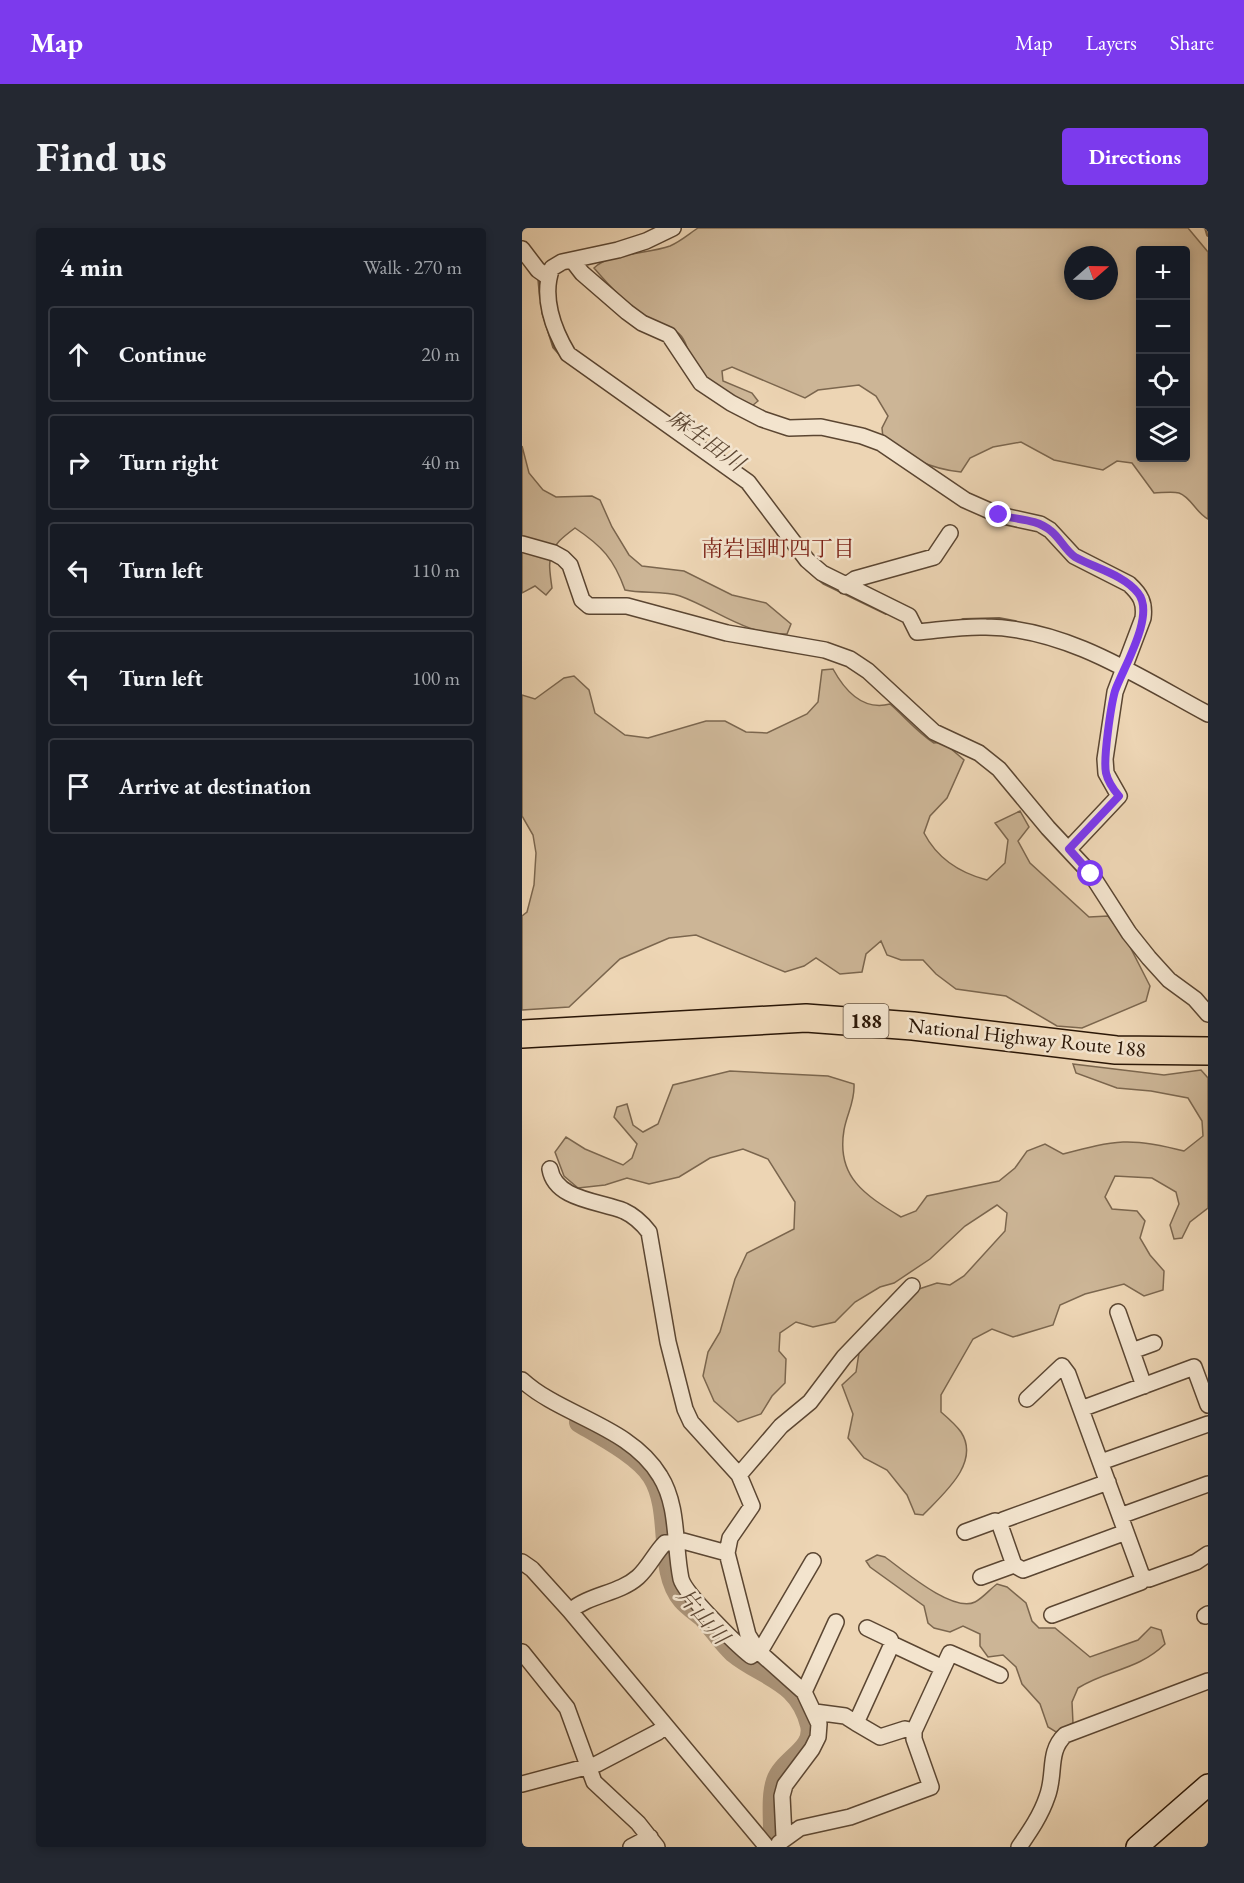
<!DOCTYPE html>
<meta charset="utf-8">
<style>
body{margin:0;font-family:"EB Garamond","Noto Serif JP",serif;background:#242831;color:#f1f3f6}
.controls{position:absolute;right:18px;top:18px;display:grid;overflow:hidden;border-radius:6px;box-shadow:0 3px 9px #0003}
.controls button{width:54px;height:54px;display:grid;place-items:center;padding:0;border:0;border-bottom:2px solid #363941;background:#171b24;color:#f1f3f6;font:30px sans-serif}
.compass{position:absolute;left:542px;top:18px;width:54px;height:54px;border-radius:50%;background:#171b24;box-shadow:0 3px 9px #0003;rotate:70deg}
.stop{position:absolute;width:18px;height:18px;margin:-14px;border:4px solid #7c3aed;border-radius:50%;background:#fff}
.stop.end{background:#7c3aed;border-color:#fff;box-shadow:0 2px 6px #0008}
.list{margin:0;padding:0;list-style:none}
h2{display:flex;justify-content:space-between;align-items:center;height:78px;margin:0;padding:0 24px;font-size:26px}
h2 small{font-size:20px;font-weight:400;color:#9ea1a6}
.list li{display:grid;grid-template-columns:39px 1fr auto;gap:18px;align-items:center;box-sizing:border-box;height:96px;margin:0 12px 12px;padding:0 12px;border:2px solid #363941;border-radius:6px}
.list b{display:block;font-size:22px;white-space:nowrap}
.list em{font-size:20px;font-style:normal;color:#9ea1a6}
.icon{flex:none;width:33px;height:33px;fill:none;stroke:currentColor;stroke-width:2;stroke-linecap:round;stroke-linejoin:round}
.map{position:relative;flex:none;width:686px;height:1619px;overflow:hidden;border-radius:6px}
header{display:flex;align-items:center;gap:36px;box-sizing:border-box;height:84px;padding:0 30px;background:#7c3aed;color:#fff}
header strong{font-size:28px}
nav{display:flex;gap:33px;margin-inline-start:auto;font-size:21px}
.intro{display:flex;align-items:center;justify-content:space-between;box-sizing:border-box;height:144px;padding:0 36px}
h1{margin:0;font-size:42px}
.button{padding:15px 27px;border-radius:6px;background:#7c3aed;color:#fff;font-size:21px;font-weight:700}
main{display:flex;gap:36px;padding:0 36px}
aside{flex:1;background:#171b24;border-radius:6px;box-shadow:0 3px 9px #0003}
.map>svg:first-child{display:block}
.green{fill:#ccb596;stroke:#7b664e;stroke-width:1.5;fill-rule:evenodd}
.lines{fill:none;stroke-linecap:round;stroke-linejoin:round}
.stream{stroke:#77624b;stroke-width:4}
.river{stroke:#ab9479;stroke-width:22}
.street-casing{stroke:#5b4632;stroke-width:18}
.secondary-casing{stroke:#2a1606;stroke-width:24}
.highway-casing{stroke:#2a1606;stroke-width:30}
.street{stroke:#f3e4ce;stroke-width:15}
.secondary{stroke:#f3e4ce;stroke-width:21}
.highway{stroke:#edd5b4;stroke-width:27}
.route{stroke:#7c3aed;stroke-width:8}
.labels{text-anchor:middle;dominant-baseline:central;stroke-width:5;stroke-linejoin:round;paint-order:stroke}
.shield{fill:#f3e4ce;stroke:#665442;stroke-width:1.5}
.shield-label{font-size:20px;font-weight:bold;fill:#2a1606}
.street-label{font-size:21px;fill:#2a1606;stroke:#f3e4ce}
.water-label{font-size:22px;font-style:italic;fill:#5e4834;stroke:#f3e4ce}
.neighbourhood-label{font-size:22px;fill:#7a1f14;stroke:#f3e4ce}
</style>
<header>
<strong>Map</strong>
<nav><a>Map</a><a>Layers</a><a>Share</a></nav>
</header>
<div class="intro"><h1>Find us</h1><a class="button">Directions</a></div>
<main>
<aside>
<h2>4 min<small>Walk · 270 m</small></h2>
<ul class="list">
<li><svg class="icon" aria-label="ahead" viewBox="0 0 24 24"><path d="M12 20V5M6 11l6-6 6 6"/></svg><div><b>Continue</b></div><em>20 m</em></li>
<li><svg class="icon" aria-label="right" viewBox="0 0 24 24"><path d="M7 20v-9h11M14 6l5 5-5 5"/></svg><div><b>Turn right</b></div><em>40 m</em></li>
<li><svg class="icon" aria-label="left" viewBox="0 0 24 24"><path d="M17 20v-9H6M10 6l-5 5 5 5"/></svg><div><b>Turn left</b></div><em>110 m</em></li>
<li><svg class="icon" aria-label="left" viewBox="0 0 24 24"><path d="M17 20v-9H6M10 6l-5 5 5 5"/></svg><div><b>Turn left</b></div><em>100 m</em></li>
<li><svg class="icon" aria-label="arrive" viewBox="0 0 24 24"><path d="M6 21V4h12l-3 4 3 4H6"/></svg><div><b>Arrive at destination</b></div></li>
</ul>
</aside>
<div class="map">
<svg width="686" height="1619" viewBox="0 0 686 1619">
<rect width="100%" height="100%" fill="#edd5b4"/>
<filter id="stains"><feTurbulence type="fractalNoise" baseFrequency=".00333" numOctaves="4"/><feColorMatrix values="0 0 0 0 .2 0 0 0 0 .09 0 0 0 0 .02 0 0 0 .5 -.17"/></filter>
<radialGradient id="worn" r=".72"><stop offset=".6" stop-color="#630" stop-opacity="0"/><stop offset="1" stop-color="#630" stop-opacity=".3"/></radialGradient>
<path class="green" d="M176,0H666L686,24V291C674,285 669,269 657,265C650,263 639,265 632,265L610,235L595,233L581,242L532,232L499,214L471,219L448,230L439,244C408,241 385,229 361,210L360,200L366,188L354,168L337,157L296,162L283,170L210,139L200,143L201,153L230,165L236,173L230,178C209,169 183,158 171,136C166,126 165,111 155,104C148,98 137,96 130,92C106,78 89,60 72,40C87,25 126,26 148,18C158,14 167,6 176,0ZM618,22H664V230H618ZM551,27H587V63H551Z
M0,218L7,245L21,262L34,269L70,268L78,272L90,299L107,327L120,338L162,343L210,367L244,375L269,396L265,406C225,408 194,381 158,368C142,362 120,366 103,362C92,331 80,318 53,300C26,320 25,326 30,360L24,367L13,358L0,365Z
M311,441C323,463 341,483 368,476C383,489 396,505 412,515L421,514L442,532L425,570L408,588L402,605C415,630 438,645 465,652L483,635L486,612L473,595L498,583L507,599L496,613L508,635L567,689L586,688L605,713L628,758L624,773L560,800L535,798L484,768L434,761L414,746L401,732H379L365,727L359,713L344,726L340,744L318,746L294,730L282,738L263,744L174,707L147,710L98,731L47,779L0,782V688L5,684L12,657L14,625L11,607L0,588V467L13,471L42,450L52,448L67,462L73,485L103,507L126,510L184,493H203L224,504L245,505L285,486L296,474L300,442Z
M551,836L642,847L679,842L686,850V980L668,994L660,1010L652,1011L648,997L657,976L654,964L630,950L593,948L583,969L590,981L615,983L623,993L618,1010L628,1027L642,1043L641,1062L622,1068L602,1056L563,1066L538,1077L531,1097L491,1109L470,1101L451,1111L419,1167V1184C426,1190 434,1197 439,1204C459,1235 421,1266 401,1287L393,1286L385,1267L365,1242L342,1230L326,1210L331,1186L320,1157L334,1144L337,1125L374,1082L394,1062L415,1055L428,1057L442,1048L483,1003L485,985L475,977L443,998L408,1031L372,1055L358,1059L333,1074L313,1094L291,1099L274,1094L258,1105L257,1123L264,1131L263,1155L250,1168L239,1186L216,1194L192,1173L181,1148L186,1124L198,1104L213,1051L225,1025L272,1001L273,974L246,931L221,921L188,930L157,949L127,956L105,950L83,957L56,960L42,948L33,924L44,909L63,921L101,937L110,930L115,916L92,889L95,879L105,876L111,897L121,904L136,896L151,857L208,843L306,848L332,856C333,874 325,885 322,902C314,949 343,967 379,989L394,983L405,968L477,953L493,940L505,923L523,916L541,926C593,912 609,909 662,923L681,908L680,893L666,870L629,863L595,860L554,845Z
M355,1327L363,1329C381,1342 431,1385 453,1374C461,1370 468,1361 475,1356L485,1359L504,1375L510,1393L517,1400H533L568,1429L616,1412L629,1399L639,1402L643,1416C615,1443 586,1441 556,1460L550,1474L551,1495L534,1504L526,1499L518,1476L500,1456L494,1439L481,1427L466,1429L458,1418V1406L441,1398L428,1404L412,1400L406,1395L402,1378L348,1339L344,1333Z"/>
<g class="lines">
<path class="stream" d="M684,0L686,7
M17,49L19,70
M21,84L32,119L40,128
M285,341L302,355L364,385
M441,392L477,391L493,394"/>
<path class="river" d="M58,1194C80,1207 118,1227 131,1248C153,1283 136,1342 161,1371C167,1378 175,1383 182,1389C192,1400 201,1414 212,1424C241,1448 278,1451 289,1497C295,1522 262,1532 255,1553C250,1567 252,1587 252,1603"/>
<defs>
<path id="street" d="M151,0L124,13L96,22L40,34L30,40C19,68 31,101 46,126L226,254L285,332L300,345L387,388L395,404C418,402 442,398 464,399C545,400 617,449 686,486
M0,21L16,42L26,49
M50,32L60,45L105,84L120,95L147,107L179,155L209,175L240,191L267,200L299,199L340,208L359,215L443,272L477,287L518,296L528,302L552,328L607,356C619,367 623,375 621,390L593,464L583,531L584,545L597,568L547,621
M0,316L32,325L41,330L48,337L60,372L67,378H105L205,405L303,422L328,431L346,443L412,504L457,525L477,541L526,600L569,646L607,705L627,730L647,752L673,771L686,786
M323,358L333,351L412,329L428,305
M28,941C33,972 78,973 102,983C113,988 120,995 127,1004L146,1114L163,1181L169,1194L217,1247L230,1278L208,1310L205,1325L226,1407L236,1423L282,1464L297,1496L296,1509L290,1521L263,1557L260,1568L262,1609
M596,1084L622,1158
M610,1123L632,1115
M0,1152C39,1188 108,1198 138,1248C157,1278 152,1318 159,1351C163,1366 215,1417 229,1428L240,1420L291,1333
M505,1171L540,1138L546,1146L620,1348L627,1351L674,1334L686,1326
M559,1181L672,1139L686,1177
M579,1234L686,1196
M217,1247L259,1198L288,1174L322,1129L390,1058
M598,1288L686,1256
M443,1304L473,1293L480,1295
M0,1334L10,1341L48,1383L245,1619
M492,1337L478,1297L481,1292L586,1254
M459,1349L492,1337L501,1342L604,1304
M48,1383C68,1366 97,1366 116,1349C127,1339 133,1325 143,1315L161,1313L205,1325
M530,1387L619,1354L622,1349
M683,1388L686,1386
M345,1400L368,1411L370,1416L421,1440
M0,1424L45,1480L72,1554L116,1595L135,1619
M282,1464L314,1394
M293,1484L323,1488L334,1495L370,1416
M334,1495L358,1509L383,1501L392,1503L428,1425L478,1447
M0,1556L75,1536L136,1504L143,1498
M257,1615L278,1600L328,1589L409,1559L392,1511V1503
M109,1619L128,1609
M497,1619C508,1603 519,1587 525,1569C534,1546 525,1524 543,1507L686,1453"/>
<path id="secondary" d="M615,1619L686,1557"/>
<path id="highway" d="M0,806L284,790L391,798L594,822L686,823"/>
</defs>
<use href="#street" class="street-casing"/>
<use href="#secondary" class="secondary-casing"/>
<use href="#highway" class="highway-casing"/>
<use href="#street" class="street"/>
<use href="#secondary" class="secondary"/>
<use href="#highway" class="highway"/>
</g>
<g class="lines">
<path class="route" d="M477,287C494,292 514,290 529,303C538,310 543,322 553,329C573,340 602,347 616,365C634,387 601,440 593,463C589,477 581,531 584,545C586,554 591,561 597,568L547,621L569,646"/>
</g>
<g class="labels">
<rect class="shield" x="321.5" y="776" width="45" height="34" rx="4.5"/>
<g class="shield-label">
<text x="344" y="793">188</text>
</g>
<g class="street-label">
<text transform="translate(505 809) rotate(6)">National Highway Route 188</text>
</g>
<g class="water-label">
<text transform="translate(184 212) rotate(36)">麻生田川</text>
<text transform="translate(181 1388) rotate(49)">片山川</text>
</g>
<g class="neighbourhood-label">
<text x="256" y="320">南岩国町四丁目</text>
</g>
</g>
<rect width="100%" height="100%" filter="url(#stains)"/>
<rect width="100%" height="100%" fill="url(#worn)"/>
</svg>
<div class="controls">
<button>+</button>
<button>−</button>
<button><svg class="icon" aria-label="locate" viewBox="0 0 24 24"><circle cx="12" cy="12" r="6"/><path d="M12 2v4M12 18v4M2 12h4M18 12h4"/></svg></button>
<button><svg class="icon" aria-label="layers" viewBox="0 0 24 24"><path d="M12 4l9 5-9 5-9-5zM3 14l9 5 9-5"/></svg></button>
</div>
<svg class="compass" viewBox="-18 -18 36 36"><path d="M0-13l5 13h-10z" fill="#e53935"/><path d="M0 13l5-13h-10z" fill="#9ea1a6"/></svg>
<div class="stop" style="left:569px;top:646px"></div>
<div class="stop end" style="left:477px;top:287px"></div>
</div>
</main>
